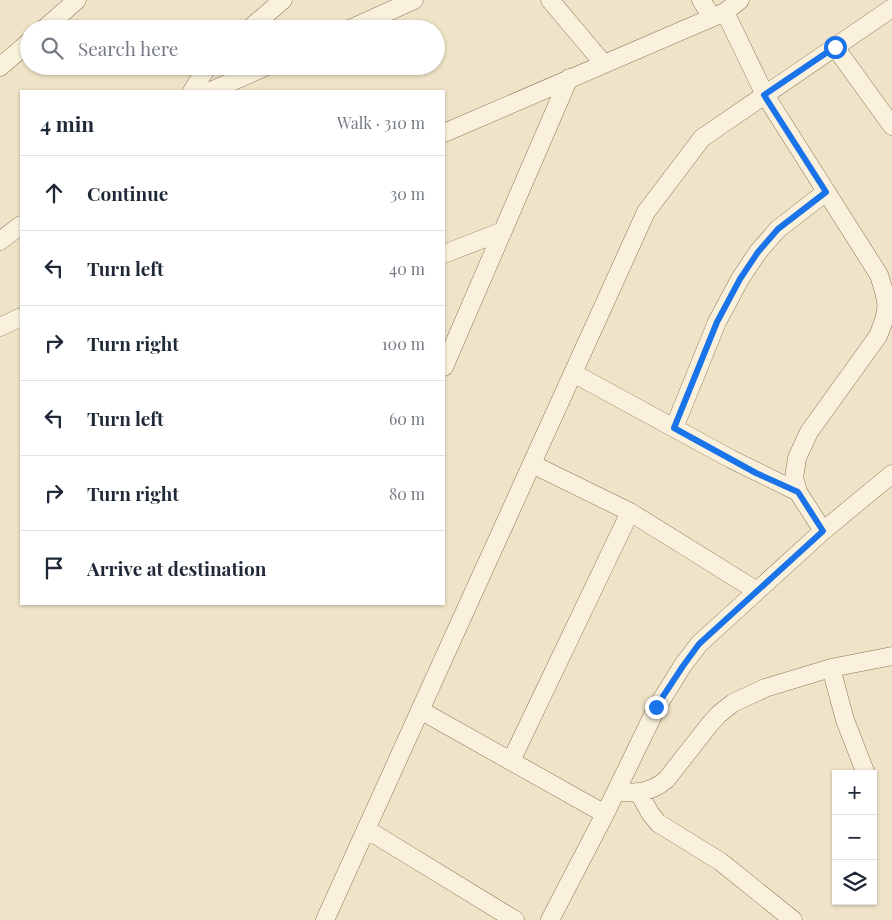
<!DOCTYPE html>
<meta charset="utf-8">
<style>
body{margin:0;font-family:"Playfair Display",serif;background:#f6f6f7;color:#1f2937}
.controls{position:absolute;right:15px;bottom:15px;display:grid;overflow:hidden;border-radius:0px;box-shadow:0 1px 4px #0004}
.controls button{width:45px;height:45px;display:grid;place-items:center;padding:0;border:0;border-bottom:1px solid #e0e1e3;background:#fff;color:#1f2937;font:25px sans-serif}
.stop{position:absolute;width:15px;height:15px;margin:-11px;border:4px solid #1a73e8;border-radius:50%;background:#fff}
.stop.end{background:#1a73e8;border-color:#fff;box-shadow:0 1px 5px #0008}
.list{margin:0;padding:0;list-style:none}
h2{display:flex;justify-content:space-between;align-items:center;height:65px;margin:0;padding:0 20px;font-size:21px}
h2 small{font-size:16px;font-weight:400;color:#747a83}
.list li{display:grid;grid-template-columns:32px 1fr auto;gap:15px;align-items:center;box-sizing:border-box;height:75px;padding:0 20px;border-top:1px solid #e0e1e3}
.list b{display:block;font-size:19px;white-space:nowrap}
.list em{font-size:16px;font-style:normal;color:#747a83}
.icon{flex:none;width:28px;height:28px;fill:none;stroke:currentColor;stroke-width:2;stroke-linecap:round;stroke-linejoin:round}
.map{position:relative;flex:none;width:892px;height:920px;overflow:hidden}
.search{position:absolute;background:#fff;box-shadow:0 1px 4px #0004;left:20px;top:20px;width:425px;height:55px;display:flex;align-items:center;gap:12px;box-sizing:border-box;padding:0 18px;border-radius:28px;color:#747a83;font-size:19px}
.panel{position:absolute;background:#fff;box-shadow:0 1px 4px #0004;left:20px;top:90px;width:425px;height:515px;border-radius:0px}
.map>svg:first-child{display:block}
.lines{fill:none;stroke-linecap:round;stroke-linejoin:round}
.minor-casing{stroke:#8d765c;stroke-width:19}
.minor{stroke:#faf1dc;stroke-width:18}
.route{stroke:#1a73e8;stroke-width:6}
</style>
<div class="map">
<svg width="892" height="920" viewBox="0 0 892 920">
<rect width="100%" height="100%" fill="#f0e4c8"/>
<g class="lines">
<defs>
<path id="minor" d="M550,0L603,63
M701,0L712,17
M725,12L765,95L879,275C888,303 890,308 878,336L809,432L797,458L794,478L798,492L823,531
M44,29L77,0
M249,29L283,0
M350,29L414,0
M835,47L892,126
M0,67L29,42
M192,91L208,66
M211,91L267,66
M444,133L725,12L740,0
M0,241L21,225
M444,254L503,231
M0,327L21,317
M444,367L569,78
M573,373L731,459L798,492
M674,428L717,322L740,279L758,252L778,229L826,192
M532,464L630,512L757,591
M831,668L845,720L866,774
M420,710L605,814
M511,761L630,512
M616,792C637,793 648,794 666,780L710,724L719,714L733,703L765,688L831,668L892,656
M639,793L650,813L658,823L721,862L793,920
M366,829L515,920
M325,920L646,212L702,138L892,8
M550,920L605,814L657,707L683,665L699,644L757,591L823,531L892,474"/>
</defs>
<use href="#minor" class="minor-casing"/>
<use href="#minor" class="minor"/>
</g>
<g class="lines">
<path class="route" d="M656,707L683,666L699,644L823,531L798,492L756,473L674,428L717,322L740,279L758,252L778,229L826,192L764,95L835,47"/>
</g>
</svg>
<div class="controls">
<button>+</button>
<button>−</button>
<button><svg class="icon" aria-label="layers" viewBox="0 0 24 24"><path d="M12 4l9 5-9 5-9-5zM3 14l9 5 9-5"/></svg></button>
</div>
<div class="stop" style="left:835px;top:47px"></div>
<div class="stop end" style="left:656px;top:707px"></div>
<div class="search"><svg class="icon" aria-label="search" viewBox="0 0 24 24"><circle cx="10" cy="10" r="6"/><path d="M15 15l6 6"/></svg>Search here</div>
<section class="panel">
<h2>4 min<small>Walk · 310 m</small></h2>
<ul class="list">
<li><svg class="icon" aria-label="ahead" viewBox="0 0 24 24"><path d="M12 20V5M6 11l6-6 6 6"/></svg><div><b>Continue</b></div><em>30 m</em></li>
<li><svg class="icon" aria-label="left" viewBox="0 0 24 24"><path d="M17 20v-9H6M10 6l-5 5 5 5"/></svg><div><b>Turn left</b></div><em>40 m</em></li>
<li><svg class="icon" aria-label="right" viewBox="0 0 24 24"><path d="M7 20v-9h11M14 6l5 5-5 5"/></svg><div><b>Turn right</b></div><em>100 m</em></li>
<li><svg class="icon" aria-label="left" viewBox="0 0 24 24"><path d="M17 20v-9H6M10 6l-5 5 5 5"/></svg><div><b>Turn left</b></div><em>60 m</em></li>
<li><svg class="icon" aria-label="right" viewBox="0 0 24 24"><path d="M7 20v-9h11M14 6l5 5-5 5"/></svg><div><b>Turn right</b></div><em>80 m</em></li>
<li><svg class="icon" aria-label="arrive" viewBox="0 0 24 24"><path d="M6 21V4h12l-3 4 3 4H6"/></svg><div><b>Arrive at destination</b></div></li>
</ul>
</section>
</div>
